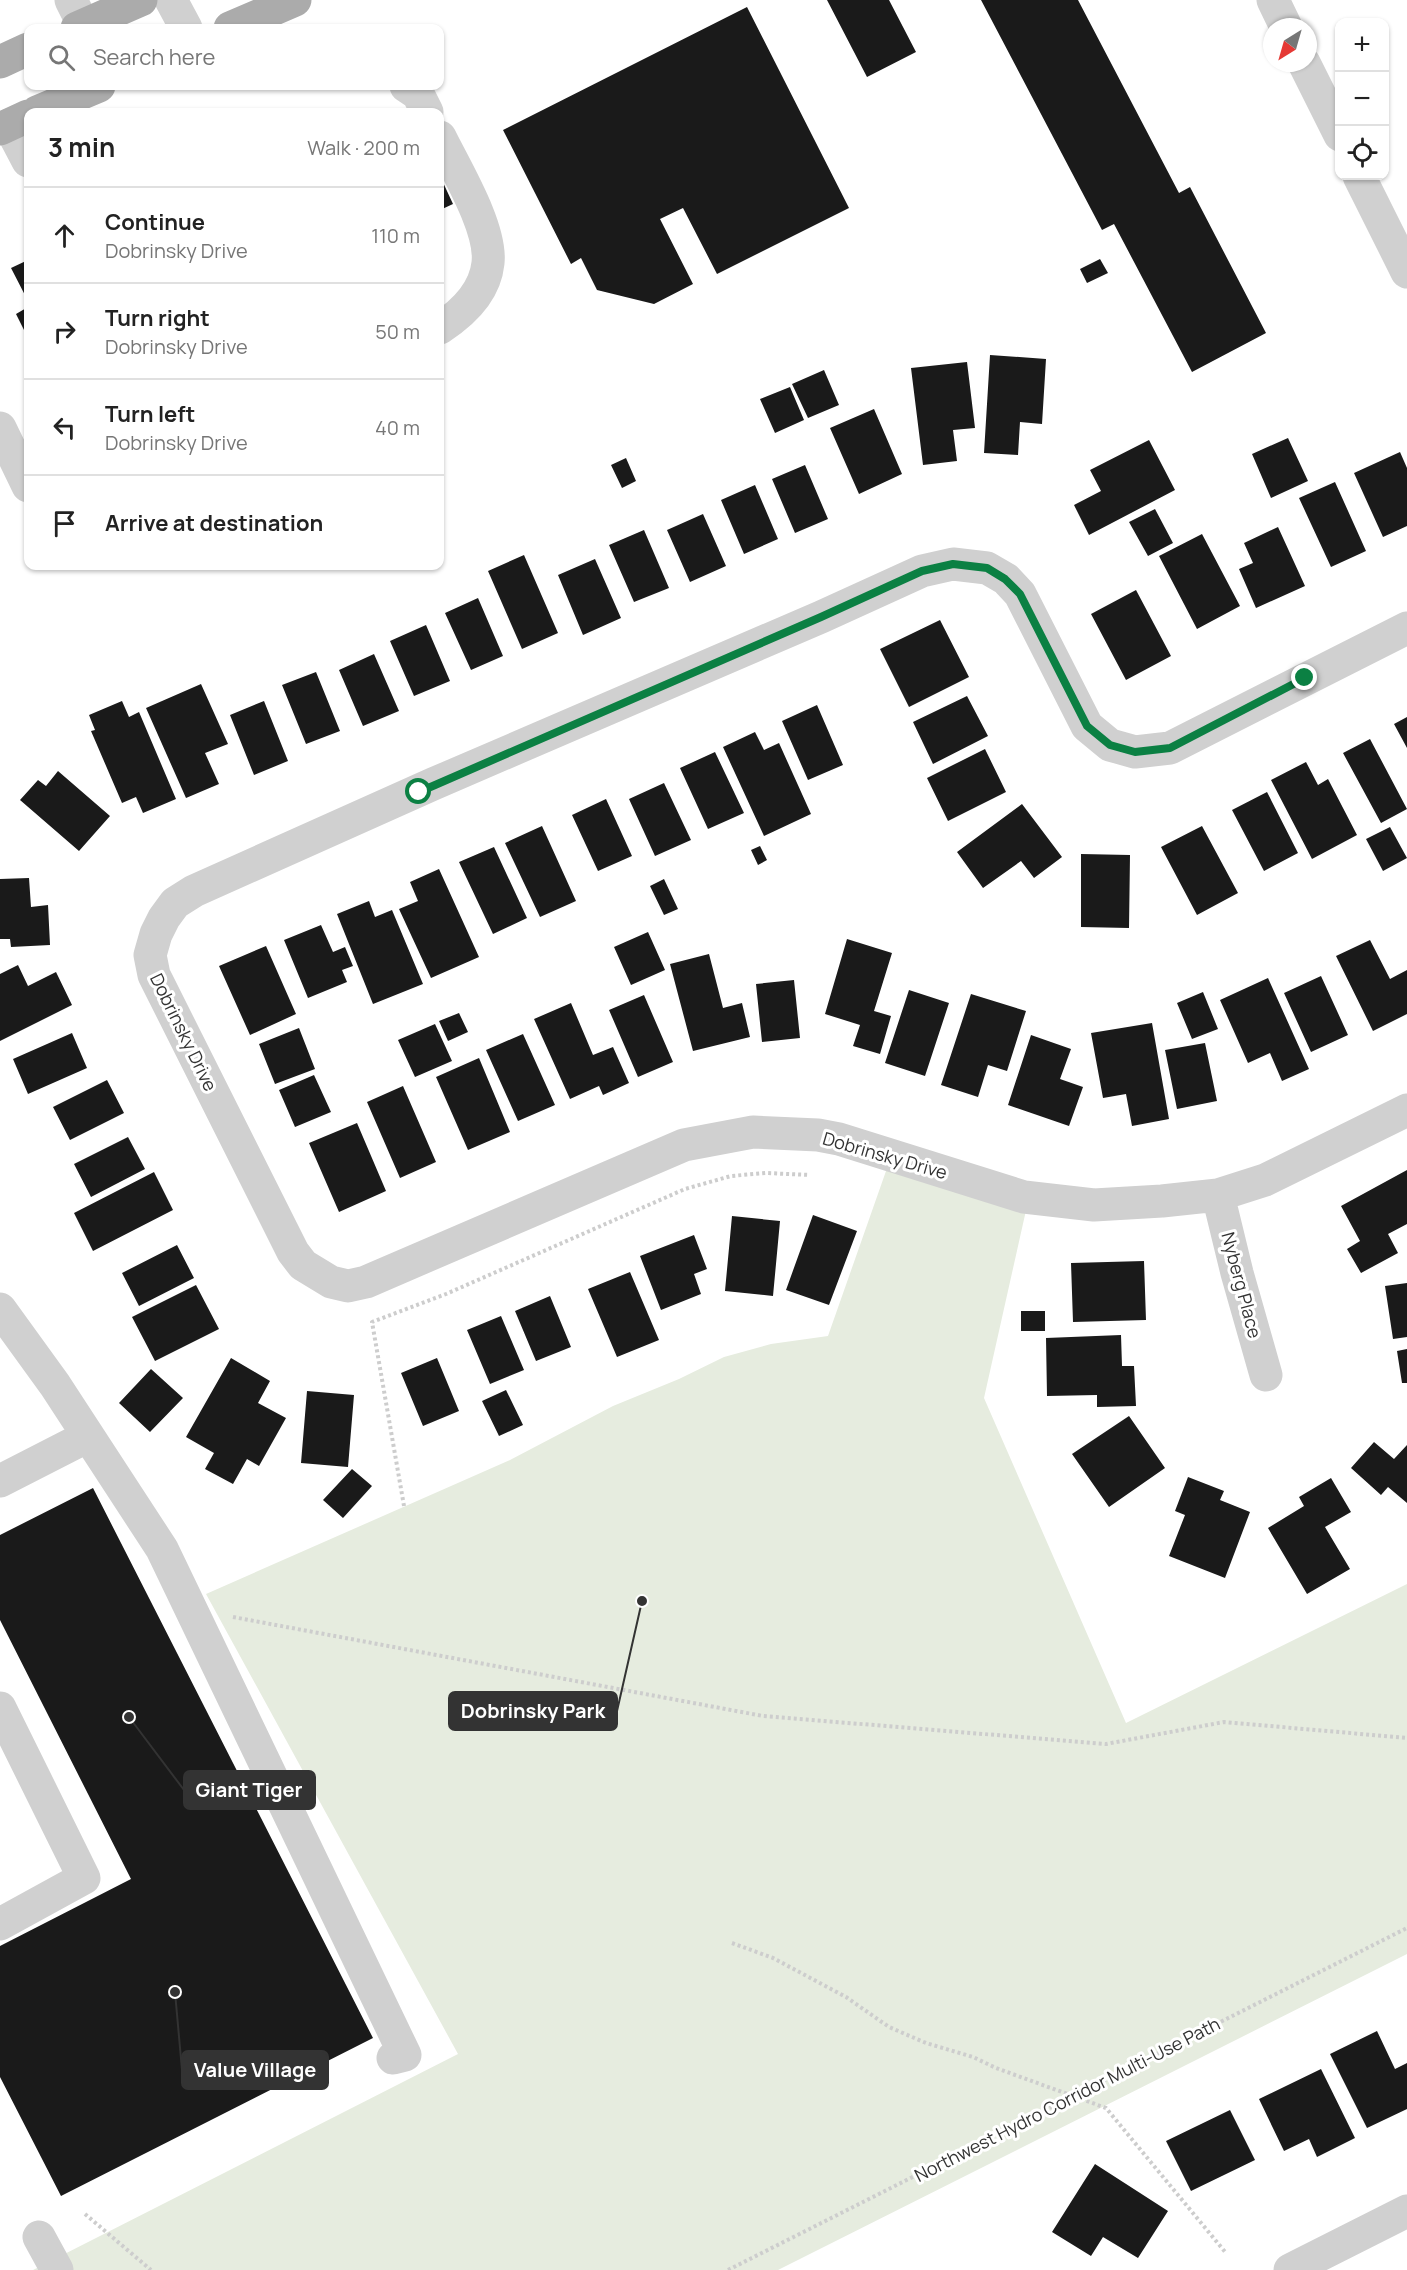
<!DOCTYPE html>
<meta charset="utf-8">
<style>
body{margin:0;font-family:Manrope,sans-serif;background:#f6f6f6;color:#222}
.controls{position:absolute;right:18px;top:18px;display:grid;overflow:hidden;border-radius:12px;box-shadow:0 2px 4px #0004}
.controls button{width:54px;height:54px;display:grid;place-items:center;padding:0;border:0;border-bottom:2px solid #e0e0e0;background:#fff;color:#222;font:30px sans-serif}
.compass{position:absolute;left:1263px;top:18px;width:54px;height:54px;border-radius:50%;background:#fff;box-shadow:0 2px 4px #0004;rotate:217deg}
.stop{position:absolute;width:18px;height:18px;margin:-14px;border:4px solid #0b8043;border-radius:50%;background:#fff}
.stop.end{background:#0b8043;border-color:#fff;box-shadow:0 2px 6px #0008}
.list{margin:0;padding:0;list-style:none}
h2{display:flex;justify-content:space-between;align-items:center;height:78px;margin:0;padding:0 24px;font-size:26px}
h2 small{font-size:20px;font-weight:400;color:#767676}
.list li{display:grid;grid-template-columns:39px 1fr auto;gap:18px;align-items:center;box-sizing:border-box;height:96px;padding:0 24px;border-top:2px solid #e0e0e0}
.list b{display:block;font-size:22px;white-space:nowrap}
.list p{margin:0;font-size:20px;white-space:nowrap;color:#767676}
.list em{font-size:20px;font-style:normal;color:#767676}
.icon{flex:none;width:33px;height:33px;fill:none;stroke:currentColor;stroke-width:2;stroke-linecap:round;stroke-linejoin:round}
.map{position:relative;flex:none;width:1407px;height:2270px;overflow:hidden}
.search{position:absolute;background:#fff;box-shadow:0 2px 4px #0004;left:24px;top:24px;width:420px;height:66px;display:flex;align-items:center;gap:15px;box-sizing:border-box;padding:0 21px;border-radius:12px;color:#767676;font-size:22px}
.panel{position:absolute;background:#fff;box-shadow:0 2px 4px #0004;left:24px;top:108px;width:420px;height:462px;border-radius:12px}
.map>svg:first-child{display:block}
.green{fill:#e6ecdf}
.building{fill:#1a1a1a}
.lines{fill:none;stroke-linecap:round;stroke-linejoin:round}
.path{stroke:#cdcdcd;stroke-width:4;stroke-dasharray:3 3;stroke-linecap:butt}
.minor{stroke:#d0d0d0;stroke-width:33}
.major{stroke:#ababab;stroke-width:33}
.route{stroke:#0b8043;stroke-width:8}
.labels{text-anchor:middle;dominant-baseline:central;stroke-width:6;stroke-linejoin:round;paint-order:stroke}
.street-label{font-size:18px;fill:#333;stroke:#fff}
.leader{fill:none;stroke:#333;stroke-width:2}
.callout-dot{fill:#333;stroke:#fff;stroke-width:2}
.callout{fill:#333;stroke:#333;stroke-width:2}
.callout-label{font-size:20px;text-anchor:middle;font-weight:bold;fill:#fff}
</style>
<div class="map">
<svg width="1407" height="2270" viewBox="0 0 1407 2270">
<rect width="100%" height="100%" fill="#fff"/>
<path class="green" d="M892,1154L1029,1197L984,1398L1126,1723L1407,1584V1954L778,2270H33L458,2054L206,1594L510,1460L613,1406L679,1379L724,1357L771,1344L828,1336Z"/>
<path class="building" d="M827,0H889L916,52L867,77Z
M981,0H1078L1179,193L1190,187L1266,333L1192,372L1114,224L1102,230Z
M747,7L849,208L717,274L683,208L660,219L693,284L654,304L597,290L581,258L571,264L503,130Z
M440,176L453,204L440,210Z
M1100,259L1108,273L1087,283L1080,269Z
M28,260V301L11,268Z
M28,307V338L16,314Z
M990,355L1046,359L1042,424L1020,422L1018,455L984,453Z
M967,362L975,428L953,430L957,461L923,465L911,368Z
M824,370L839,405L808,418L792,384Z
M790,387L804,420L775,433L760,399Z
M874,409L902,474L859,494L830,428Z
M1288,438L1308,481L1271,498L1252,454Z
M1149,440L1175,490L1089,535L1074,505L1101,491L1090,470Z
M1400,452L1407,468V526L1383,537L1354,473Z
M626,458L636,481L622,488L611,465Z
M805,465L828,519L795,533L772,479Z
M1335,482L1366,551L1331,567L1299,498Z
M755,485L778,539L744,554L721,500Z
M1155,509L1173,543L1148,556L1129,522Z
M703,514L726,566L690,582L667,530Z
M1278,527L1305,586L1256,608L1239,569L1253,563L1244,543Z
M644,530L669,588L634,602L609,545Z
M1202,534L1240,606L1197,629L1159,556Z
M524,555L558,633L522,649L488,571Z
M595,559L621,618L583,635L558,575Z
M1136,590L1171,656L1126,680L1091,614Z
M478,598L503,656L471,670L445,613Z
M940,620L969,677L909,707L880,649Z
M426,625L450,681L414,696L390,641Z
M374,654L399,711L363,726L339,670Z
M316,672L340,731L306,744L282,685Z
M201,684L228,744L205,753L219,784L186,798L146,708Z
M967,696L988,736L933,764L913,722Z
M122,701L129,717L139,712L176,799L143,813L136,797L122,803L91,731L95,730L89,715Z
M264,701L288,761L254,775L230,715Z
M817,705L843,765L808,780L782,721Z
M1407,717V748L1394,724Z
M755,732L764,750L779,743L811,814L764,836L723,747Z
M1370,739L1407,809L1381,823L1343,753Z
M985,749L1006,792L948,821L927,778Z
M715,752L744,813L708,829L680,768Z
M1306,762L1318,785L1328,779L1357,835L1312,859L1271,780Z
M58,771L110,816L79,851L20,800L38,780L46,786Z
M664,783L691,840L655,856L629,799Z
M1267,792L1298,853L1264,871L1232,810Z
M606,799L632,856L598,871L572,815Z
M1022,804L1062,857L1034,878L1021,861L983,888L957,852Z
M542,826L576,901L540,917L505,843Z
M1202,826L1238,893L1197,915L1161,847Z
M1390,827L1407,858L1383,871L1366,839Z
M760,846L767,860L758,865L751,850Z
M494,847L527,918L493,934L459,862Z
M1081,854L1130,855L1129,928L1081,927Z
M439,869L479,957L431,978L399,909L418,901L410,882Z
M29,878L31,907L48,905L50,945L11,947L10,939H0V879Z
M664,879L678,909L664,915L650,886Z
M369,901L375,917L392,910L423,984L373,1004L337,914Z
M321,925L333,952L345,947L353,966L342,970L347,982L308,998L284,940Z
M648,932L665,970L631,985L614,947Z
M847,939L892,953L874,1011L891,1016L880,1054L853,1046L860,1025L825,1014Z
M1370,940L1390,979L1407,970V1014L1373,1031L1336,956Z
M266,946L296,1014L250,1035L219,966Z
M709,954L723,1008L742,1003L750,1037L693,1051L670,964Z
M18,965L28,986L56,972L72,1005L0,1041V974Z
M1321,976L1348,1035L1311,1052L1284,993Z
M1268,978L1309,1069L1282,1081L1270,1053L1248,1063L1220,1000Z
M794,980L800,1038L762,1042L756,984Z
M909,990L949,1003L925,1076L885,1063Z
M1203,992L1218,1029L1192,1039L1177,1003Z
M971,994L1026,1011L1007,1071L988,1065L978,1097L941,1085Z
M644,995L673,1062L638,1077L609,1010Z
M571,1003L593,1055L613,1047L629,1083L603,1095L599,1086L570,1099L534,1019Z
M459,1013L468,1032L448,1041L439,1021Z
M1152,1023L1169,1119L1132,1126L1126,1094L1103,1098L1091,1033Z
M435,1024L452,1061L415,1077L398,1040Z
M299,1028L315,1069L275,1084L259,1044Z
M72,1033L87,1068L28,1094L13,1059Z
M523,1034L555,1105L518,1121L486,1050Z
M1031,1035L1071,1049L1060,1079L1083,1087L1069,1126L1008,1105Z
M1205,1043L1217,1101L1177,1109L1165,1050Z
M479,1058L510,1132L468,1150L436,1077Z
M314,1075L331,1112L295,1127L279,1090Z
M107,1080L124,1113L70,1140L53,1107Z
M403,1086L436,1162L400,1178L367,1102Z
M357,1123L386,1191L339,1212L309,1143Z
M128,1137L145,1169L91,1197L74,1164Z
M1407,1170V1224L1388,1234L1398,1253L1361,1273L1347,1249L1360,1241L1341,1206Z
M154,1172L173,1210L93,1251L74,1213Z
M813,1215L857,1231L829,1305L786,1290Z
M732,1216L780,1221L773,1296L725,1291Z
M694,1235L707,1269L694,1274L701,1294L661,1310L640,1256Z
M177,1245L194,1278L139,1306L122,1273Z
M1144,1261L1146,1320L1073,1322L1071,1263Z
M630,1272L659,1340L617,1357L588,1289Z
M1407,1283V1337L1393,1339L1385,1286Z
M196,1285L219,1329L155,1361L132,1317Z
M550,1296L571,1347L536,1361L515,1311Z
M1021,1311H1045V1331H1021Z
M501,1316L524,1370L490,1384L467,1330Z
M1121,1335L1122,1366H1134L1136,1406L1097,1407V1395L1047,1396L1046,1338Z
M1407,1349V1383H1402L1397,1351Z
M231,1358L270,1381L258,1403L286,1418L259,1466L247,1459L233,1484L205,1469L214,1453L186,1437Z
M437,1358L459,1411L423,1426L401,1373Z
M151,1369L183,1398L150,1432L119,1403Z
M506,1390L523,1425L499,1436L482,1401Z
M307,1391L354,1395L348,1467L301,1463Z
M1129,1416L1165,1468L1109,1507L1072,1454Z
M1374,1442L1394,1459L1407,1445V1503L1388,1487L1381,1495L1351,1468Z
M352,1469L372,1486L343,1518L323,1500Z
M1188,1477L1224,1491L1220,1500L1250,1512L1225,1578L1169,1556L1185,1515L1175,1511Z
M1331,1478L1351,1512L1325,1527L1350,1569L1307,1594L1268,1528L1304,1506L1299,1497Z
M93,1488L373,2038L61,2196L0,2077V1946L131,1879L0,1620V1535Z
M1377,2031L1395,2069L1407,2063V2109L1367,2128L1330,2054Z
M1321,2069L1355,2138L1317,2157L1309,2139L1284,2151L1259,2099Z
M1230,2110L1255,2160L1191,2191L1166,2141Z
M1095,2164L1168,2211L1138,2258L1103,2237L1091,2256L1052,2232Z"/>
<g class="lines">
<path class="path" d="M404,1506L372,1322L446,1294L685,1189L731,1176L766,1173L810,1175
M233,1617L763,1716L1106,1744L1224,1722L1407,1738
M732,1943L773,1958L846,1997L889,2027L926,2043L973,2057L996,2068L1106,2108L1226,2253
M85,2214L151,2270
M728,2270L1407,1928"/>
<path class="minor" d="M71,0L85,28
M171,0L186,28
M1273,0L1286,27
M1304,63L1340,135
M406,86L418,94L427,112
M9,125L28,161
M440,137C455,168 492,228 488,263C485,292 463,313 440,328
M1359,176L1407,272
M0,428L28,486
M1407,628L1170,748L1135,752L1110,745L1087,726L1020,594L1006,579L987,568L953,564L922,571L821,617L433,784L194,891L175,903L164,918L156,934L150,955L154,975L293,1252L303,1265L331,1282L348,1286L366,1282L684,1145L753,1132L818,1135L839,1139L1024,1197L1094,1205L1162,1201L1218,1195L1265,1180L1407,1110
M1218,1195L1237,1273L1266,1375
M0,1309L55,1385L162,1549L405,2055L393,2058
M0,1481L88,1436
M0,1708L84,1878L0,1924
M39,2237L57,2270
M1290,2270L1407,2211"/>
<path class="major" d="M77,28L141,0
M230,28L295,0
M0,62L28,49
M37,112L99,86
M0,129L28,116"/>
</g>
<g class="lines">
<path class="route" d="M419,792L821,617L922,571L953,564L987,568L1005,579L1020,594L1087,726L1110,745L1135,752L1170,748L1305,678"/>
</g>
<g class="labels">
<g class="street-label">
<text transform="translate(184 1032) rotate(64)">Dobrinsky Drive</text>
<text transform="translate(885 1155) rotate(16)">Dobrinsky Drive</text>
<text transform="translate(1242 1285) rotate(75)">Nyberg Place</text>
<text transform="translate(1067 2099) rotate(-27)">Northwest Hydro Corridor Multi-Use Path</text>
</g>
</g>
<path class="leader" d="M642 1601L617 1711M129 1717L184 1790M175 1992L182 2070"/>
<g class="callout-dot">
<circle cx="642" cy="1601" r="6"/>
<circle cx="129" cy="1717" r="6"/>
<circle cx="175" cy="1992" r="6"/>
</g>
<g class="callout">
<rect x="449" y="1692" width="168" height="38" rx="6"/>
<rect x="184" y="1771" width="131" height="38" rx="6"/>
<rect x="182" y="2051" width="146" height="38" rx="6"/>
</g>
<g class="callout-label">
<text x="533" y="1718">Dobrinsky Park</text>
<text x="249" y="1797">Giant Tiger</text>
<text x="255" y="2077">Value Village</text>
</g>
</svg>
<div class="controls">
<button>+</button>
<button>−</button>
<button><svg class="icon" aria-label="locate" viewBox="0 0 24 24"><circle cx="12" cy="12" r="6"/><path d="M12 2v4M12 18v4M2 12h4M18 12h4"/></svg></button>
</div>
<svg class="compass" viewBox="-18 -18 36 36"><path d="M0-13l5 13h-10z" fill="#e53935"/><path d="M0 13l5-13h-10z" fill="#767676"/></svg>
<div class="stop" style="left:419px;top:792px"></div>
<div class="stop end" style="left:1305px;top:678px"></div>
<div class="search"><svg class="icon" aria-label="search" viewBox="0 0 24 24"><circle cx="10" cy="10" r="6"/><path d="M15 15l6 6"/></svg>Search here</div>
<section class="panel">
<h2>3 min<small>Walk · 200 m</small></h2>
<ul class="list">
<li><svg class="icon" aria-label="ahead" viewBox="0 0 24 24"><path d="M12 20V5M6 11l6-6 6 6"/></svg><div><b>Continue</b><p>Dobrinsky Drive</p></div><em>110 m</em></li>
<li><svg class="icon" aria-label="right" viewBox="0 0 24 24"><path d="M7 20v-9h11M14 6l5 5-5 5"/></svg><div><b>Turn right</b><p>Dobrinsky Drive</p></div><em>50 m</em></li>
<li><svg class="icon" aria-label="left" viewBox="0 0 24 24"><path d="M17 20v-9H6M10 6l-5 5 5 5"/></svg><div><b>Turn left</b><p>Dobrinsky Drive</p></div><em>40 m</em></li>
<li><svg class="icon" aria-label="arrive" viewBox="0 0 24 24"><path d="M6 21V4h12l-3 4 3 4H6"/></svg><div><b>Arrive at destination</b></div></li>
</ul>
</section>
</div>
